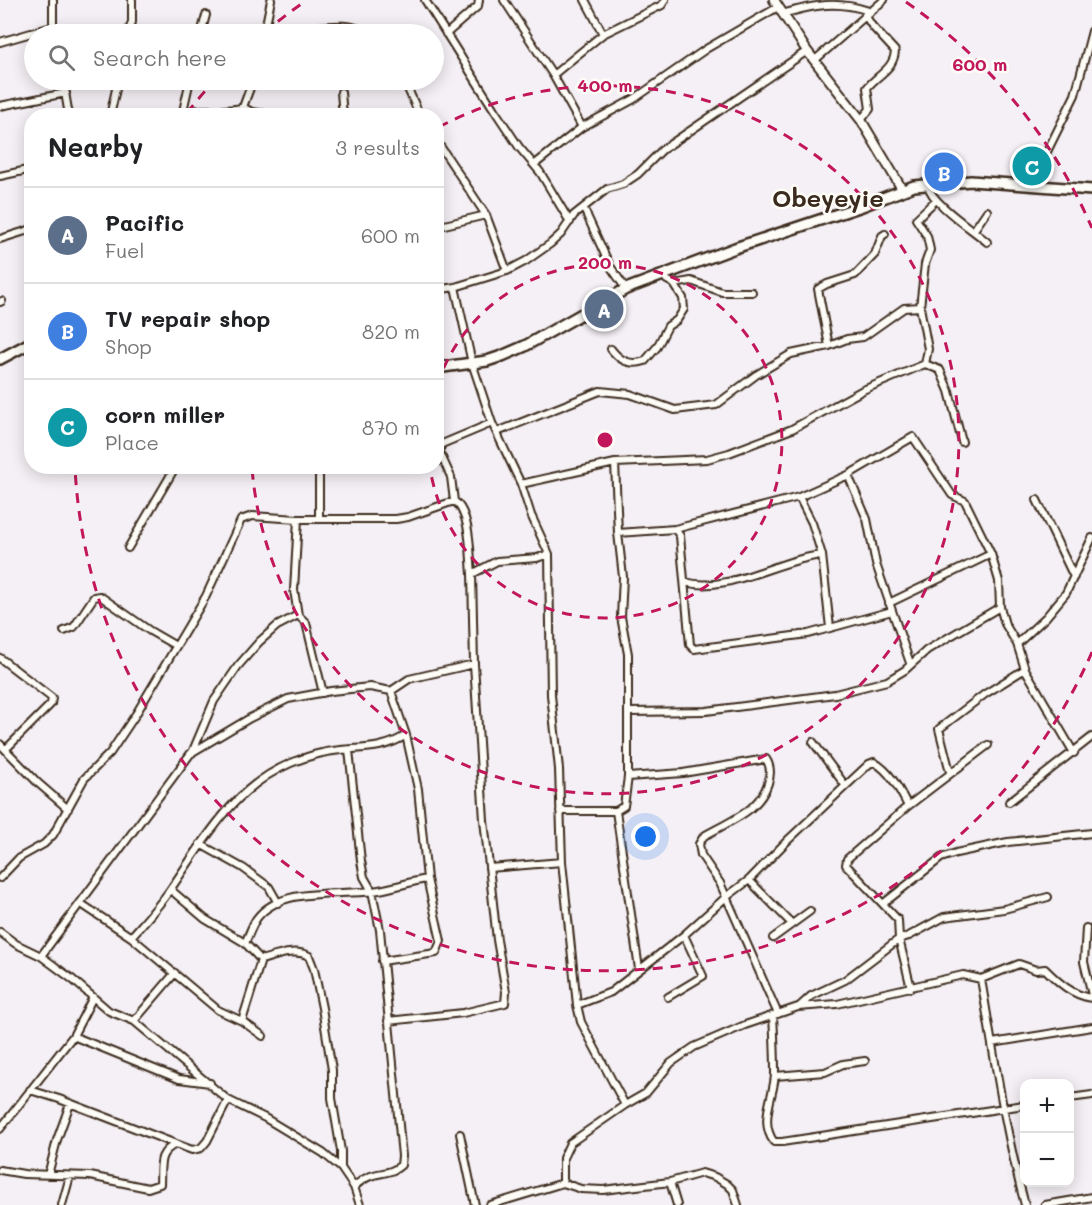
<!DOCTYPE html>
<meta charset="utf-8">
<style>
body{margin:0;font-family:Mali,sans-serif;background:#f2f2f2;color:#202124}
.controls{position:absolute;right:18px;bottom:18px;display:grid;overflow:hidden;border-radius:12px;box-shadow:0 3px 15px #0003}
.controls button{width:54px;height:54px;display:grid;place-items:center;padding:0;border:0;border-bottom:2px solid #e0e0e0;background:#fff;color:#202124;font:30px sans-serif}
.you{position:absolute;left:646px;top:837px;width:21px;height:21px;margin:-15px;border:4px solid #fff;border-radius:50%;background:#1a73e8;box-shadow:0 0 0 9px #1a73e833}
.badge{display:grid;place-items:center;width:39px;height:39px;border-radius:50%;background:#2563eb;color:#fff;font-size:20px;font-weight:700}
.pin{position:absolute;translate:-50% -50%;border:3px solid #fff;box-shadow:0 2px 6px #0006}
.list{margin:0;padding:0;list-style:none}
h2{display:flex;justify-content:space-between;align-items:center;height:78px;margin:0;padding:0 24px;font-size:26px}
h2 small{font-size:20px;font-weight:400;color:#757577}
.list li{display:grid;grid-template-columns:39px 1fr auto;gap:18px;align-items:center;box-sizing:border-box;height:96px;padding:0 24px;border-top:2px solid #e0e0e0}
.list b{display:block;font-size:22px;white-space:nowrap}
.list p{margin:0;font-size:20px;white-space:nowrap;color:#757577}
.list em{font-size:20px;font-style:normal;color:#757577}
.icon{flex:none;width:33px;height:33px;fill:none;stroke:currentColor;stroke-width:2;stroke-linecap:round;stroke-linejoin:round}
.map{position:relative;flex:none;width:1092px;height:1205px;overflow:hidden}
.search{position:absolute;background:#fff;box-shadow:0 3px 15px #0003;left:24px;top:24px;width:420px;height:66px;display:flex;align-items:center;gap:15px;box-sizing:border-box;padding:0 21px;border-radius:33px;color:#757577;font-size:22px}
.panel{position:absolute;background:#fff;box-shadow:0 3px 15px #0003;left:24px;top:108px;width:420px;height:366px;border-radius:24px}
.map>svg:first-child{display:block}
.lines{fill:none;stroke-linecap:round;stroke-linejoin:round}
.minor-casing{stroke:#3b2a1e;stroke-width:10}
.tertiary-casing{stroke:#3b2a1e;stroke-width:12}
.secondary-casing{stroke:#3b2a1e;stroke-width:14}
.minor{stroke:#fdfcf7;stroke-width:6}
.tertiary{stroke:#fdfcf7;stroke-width:8}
.secondary{stroke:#fdfcf7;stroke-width:9}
.ring{fill:none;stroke:#c2185b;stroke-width:3;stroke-dasharray:10 8}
.labels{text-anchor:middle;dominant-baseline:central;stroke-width:5;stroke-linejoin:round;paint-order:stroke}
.quarter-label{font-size:24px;font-weight:bold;fill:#3b2a1e;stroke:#fdfcf7}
.centre{fill:#c2185b;stroke:#fdfcf7;stroke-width:3}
.ring-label{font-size:18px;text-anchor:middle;font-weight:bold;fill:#c2185b;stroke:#fdfcf7;stroke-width:5;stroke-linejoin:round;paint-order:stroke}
</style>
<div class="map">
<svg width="1092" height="1205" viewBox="0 0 1092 1205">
<rect width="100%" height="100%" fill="#f5f0f5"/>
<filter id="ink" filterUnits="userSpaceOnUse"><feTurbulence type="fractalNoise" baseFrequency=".0167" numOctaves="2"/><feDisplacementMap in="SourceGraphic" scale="12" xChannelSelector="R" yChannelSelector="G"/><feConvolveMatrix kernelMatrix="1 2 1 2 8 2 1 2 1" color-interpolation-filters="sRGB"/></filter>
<g filter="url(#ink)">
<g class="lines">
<defs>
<path id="minor" d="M53,0V34
M425,0L495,111L519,147L540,172L570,222
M504,0L553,75L582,127
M585,0L603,34
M782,14C814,5 837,0 869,11
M266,25C276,26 285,29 295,29C314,29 353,19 366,34
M128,34L132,22V0
M201,34L206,15
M264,34L271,0
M446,34L478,6L479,0
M0,42L52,27
M815,60L884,0
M553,75L603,34L662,5L665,0
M63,80L69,116
M404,80L420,116
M341,92L343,116
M0,106L66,93
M243,107L252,112L279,116
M183,111L190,80
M110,116L118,80
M178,116C188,105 226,114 243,107L253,80
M861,120L870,109L867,88C877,75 894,69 895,51L872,26L865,15
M436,140L486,215L507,271
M534,165L582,127L634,99L706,49L778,7
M0,176L32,169
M927,184C933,205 971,228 987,242
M1031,184L1075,95L1092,31
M936,200L916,219L927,236L930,250L925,264L920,307L928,349L925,364L940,370L949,391L962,442
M584,209L610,266L626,289
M436,227L486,215
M974,230L987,211
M0,239L32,229
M662,274L667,280L674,284L691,281L722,292H752
M455,287L472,363L492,423L521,484L531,515L549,554L551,695L559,769L562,862L577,1005L581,1022L625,1105
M436,290L455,287L507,271L526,261L550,244L561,234L574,215L607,189L623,184L638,174L662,150L807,51
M0,302L2,301
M829,346L818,289L827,284L855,275L875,254L882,236L885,234
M611,349C620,361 630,366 645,361L657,347L668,326L677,320L684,309L683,298L674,284
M497,432L600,391L630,394L675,410L716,405L756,375L791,354L829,346L847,339L863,337L904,308L920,307
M615,463L618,533L623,577L621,617L628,654V777L624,806L616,811
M848,475L867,519L876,564L910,663
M521,484L615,463L707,459L729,453L792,429L863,390L925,364
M799,497L812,523L822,555L830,628
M1037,500L1074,577
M298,519L294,590L298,615L306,623L323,693
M319,519V466
M675,529L680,536L690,645L694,649L808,634L892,611
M618,533L675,529L799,497L848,475L913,437L952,495L965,501L991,554L999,581L1000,607L1005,624L1017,644L1025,669L1074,753
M128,548L176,466
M472,574C470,555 471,512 454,501L451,477L439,451L442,444L492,423
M685,582C727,594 779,559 822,555
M889,603L991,554
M64,631L74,627L94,597L100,596L150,631L176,646
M1017,644L1046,617L1066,593L1092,538
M0,658L52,698L51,704L6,749
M629,712L706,711L835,694L887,681L905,670L927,650L1000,607
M813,742L845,785
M0,744L38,783L68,809
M349,750L361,861L364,877L372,891L380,930L402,1156L401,1165C387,1178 373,1168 354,1187
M192,753L214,701L238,666L259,642L277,626L298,615
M950,772L939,729L985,694L1025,669
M628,777L683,773L766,759C776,774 765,795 753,806C744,816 716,829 704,836L699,844L701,855L720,883L778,1014
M1009,802L1092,737
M560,811H616L639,969
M200,844L243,868L269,887L278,903
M489,868L562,862
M0,878L19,858L44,844L53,835L84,779L110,753L136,714L206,596L241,520L252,516L298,519H396L408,517L454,501
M749,880L791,923
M171,890L205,919L245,943L261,960L242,1021
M80,903L131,937L218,1010L242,1021L263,1036
M884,903L941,858L956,853L1008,842L1092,833
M1086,928L1084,962L1092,995
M0,932L16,944L41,956L72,979L109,1011L134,1021L228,1100L265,1118L323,1153L341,1168L354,1187L360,1205
M131,937C145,921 160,905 172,887C206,838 234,787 291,763C301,759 312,755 322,753C351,746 380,753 406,735
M773,938L810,911
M245,943C249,935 252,925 257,918C282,886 338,896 372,891C390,889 408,882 427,879
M41,956L191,753L250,718L288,699L331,691L370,687L391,691L409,679L474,664
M261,960C276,956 294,948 309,956L314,969L322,1008L332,1070V1098L341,1151V1168
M382,961L436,953L441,941L427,879L418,789L406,735L391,691
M981,979C994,1055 1005,1131 1025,1205
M911,988L899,939L898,920L846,865L847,859L908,806L988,745
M668,997L703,976L684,935
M577,1005L611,992L684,935L725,898L749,880L787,841L869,764L874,762C891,772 899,789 908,806
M799,1007L811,996L845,980L899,939L909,936L944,917L1004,909L1048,897
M773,1015C774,1034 775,1053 775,1073C775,1095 758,1121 774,1142H782L1024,1105
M134,1021L175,973
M388,1021L463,1013L505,1003L506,992L497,940L484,820L474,664L472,574L497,561L537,558L549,554
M73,1036L179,1079L210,1083
M992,1043L1092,1027
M775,1076L825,1072L843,1064L865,1061
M30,1090L59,1099L176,1144
M1070,1098L1092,1095
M0,1129L73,1036L93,997
M460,1134L475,1205
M0,1170L24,1174L90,1176L148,1188L160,1184C161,1165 157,1153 176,1144L192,1150L201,1148L207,1141L228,1100
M48,1175L57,1140L70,1104
M670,1182L677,1205
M563,1183V1158L570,1143L625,1105L646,1093L671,1063L694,1047L745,1025L798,1007L837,1004L963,975L981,979L1019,964L1036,970L1045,969C1058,982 1073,996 1092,998
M62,1205L70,1176
M490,1205L563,1183L581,1189L603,1190L670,1182L702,1173L715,1177L727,1184L733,1190L738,1205
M1045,1205L1092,1197"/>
<path id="tertiary" d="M774,0L807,51L861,120L902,189"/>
<path id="secondary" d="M0,359L32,342
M436,368L487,361L502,356L525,346L626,289L735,248L862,206L914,186L971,181L1092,190"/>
</defs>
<use href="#minor" class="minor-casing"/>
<use href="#tertiary" class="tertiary-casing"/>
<use href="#secondary" class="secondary-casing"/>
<use href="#minor" class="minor"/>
<use href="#tertiary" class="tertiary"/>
<use href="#secondary" class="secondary"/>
</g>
</g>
<g class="ring">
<path d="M437 385A177 177 0 1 1 430 468"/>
<path d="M439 127A354 354 0 1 1 252 468"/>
<path d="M1092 652A531 531 0 0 1 75 468M187 113A531 531 0 0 1 214 81M264 33A531 531 0 0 1 304 2M906 2A531 531 0 0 1 1092 228"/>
</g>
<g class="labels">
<g class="quarter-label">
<text x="828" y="197">Obeyeyie</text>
</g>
</g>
<circle cx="605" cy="440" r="9" class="centre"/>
<g class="ring-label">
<text x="980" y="71">600 m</text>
<text x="605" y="92">400 m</text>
<text x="605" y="269">200 m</text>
</g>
</svg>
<div class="controls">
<button>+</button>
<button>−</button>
</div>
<div class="you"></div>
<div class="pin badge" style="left:604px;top:309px;background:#5c6f8a">A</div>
<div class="pin badge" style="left:944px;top:172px;background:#3f7fe0">B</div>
<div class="pin badge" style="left:1032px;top:166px;background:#0f9aa8">C</div>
<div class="search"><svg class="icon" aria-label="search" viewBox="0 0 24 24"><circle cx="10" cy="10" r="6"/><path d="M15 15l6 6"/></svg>Search here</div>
<section class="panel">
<h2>Nearby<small>3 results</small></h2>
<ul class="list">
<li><span class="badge" style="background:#5c6f8a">A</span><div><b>Pacific</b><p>Fuel</p></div><em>600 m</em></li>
<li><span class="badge" style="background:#3f7fe0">B</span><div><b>TV repair shop</b><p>Shop</p></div><em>820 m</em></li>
<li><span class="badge" style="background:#0f9aa8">C</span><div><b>corn miller</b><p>Place</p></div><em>870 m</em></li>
</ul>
</section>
</div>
